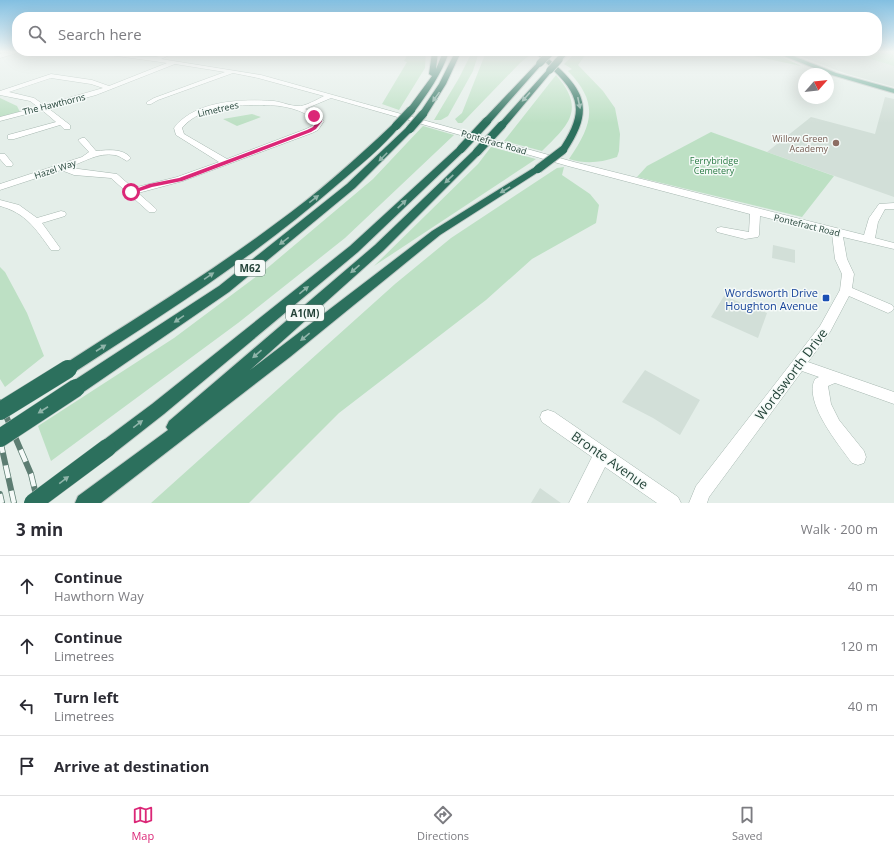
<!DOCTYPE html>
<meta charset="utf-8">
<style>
body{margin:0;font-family:"Open Sans",sans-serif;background:#f7f7f7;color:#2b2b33}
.compass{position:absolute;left:798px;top:68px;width:36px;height:36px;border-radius:50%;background:#fff;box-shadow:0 4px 16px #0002;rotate:63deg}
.stop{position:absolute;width:12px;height:12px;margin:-9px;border:3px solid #db2777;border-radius:50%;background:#fff}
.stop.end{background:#db2777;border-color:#fff;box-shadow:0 1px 4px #0008}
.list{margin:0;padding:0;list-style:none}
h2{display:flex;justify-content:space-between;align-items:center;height:52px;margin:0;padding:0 16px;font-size:17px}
h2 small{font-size:13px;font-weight:400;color:#7c7c81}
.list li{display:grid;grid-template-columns:26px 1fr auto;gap:12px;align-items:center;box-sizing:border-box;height:60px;padding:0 16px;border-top:1px solid #e1e1e2}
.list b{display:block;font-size:15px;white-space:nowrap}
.list p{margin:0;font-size:13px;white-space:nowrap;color:#7c7c81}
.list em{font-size:13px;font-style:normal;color:#7c7c81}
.icon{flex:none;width:22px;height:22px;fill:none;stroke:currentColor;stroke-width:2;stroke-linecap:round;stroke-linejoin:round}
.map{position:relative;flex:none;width:894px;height:503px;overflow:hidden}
.search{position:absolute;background:#fff;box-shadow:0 4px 16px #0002;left:12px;right:12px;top:12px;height:44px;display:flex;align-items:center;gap:10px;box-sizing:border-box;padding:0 14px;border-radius:16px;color:#7c7c81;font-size:15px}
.sheet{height:292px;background:#fff}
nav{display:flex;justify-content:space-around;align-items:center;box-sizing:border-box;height:56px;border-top:1px solid #e1e1e2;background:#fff;font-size:11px;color:#7c7c81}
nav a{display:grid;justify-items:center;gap:2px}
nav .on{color:#db2777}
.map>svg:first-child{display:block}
.built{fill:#d2dfd8}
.green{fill:#bde0c4}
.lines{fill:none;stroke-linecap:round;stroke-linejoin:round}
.minor-casing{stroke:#a6b7b0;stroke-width:1}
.major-casing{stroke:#c1cac7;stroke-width:2}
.highway-casing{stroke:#c1cac7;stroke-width:2}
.minor{fill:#fff;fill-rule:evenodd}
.major{fill:#67a692;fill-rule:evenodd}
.highway{fill:#2c705d;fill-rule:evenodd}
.rail-casing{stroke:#5d7d72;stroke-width:6}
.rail{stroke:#f5faf8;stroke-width:4.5;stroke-dasharray:13;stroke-linecap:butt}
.highway-bridge-far2-casing{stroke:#c1cac7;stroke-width:8;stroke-linecap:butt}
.highway-bridge-far1-casing{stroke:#c1cac7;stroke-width:10;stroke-linecap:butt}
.highway-bridge-casing{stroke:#c1cac7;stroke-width:19;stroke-linecap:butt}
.highway-bridge-far2{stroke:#2c705d;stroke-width:7}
.highway-bridge-far1{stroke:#2c705d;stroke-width:8}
.highway-bridge{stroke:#2c705d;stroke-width:18}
.oneway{fill:#90b5aa}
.route{fill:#db2777}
.education-dot{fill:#8d6e63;stroke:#f5faf8;stroke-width:1.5}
.transit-dot{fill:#1a4fb4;stroke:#f5faf8;stroke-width:1.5}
.labels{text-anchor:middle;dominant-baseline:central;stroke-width:3;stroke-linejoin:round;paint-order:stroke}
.far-street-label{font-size:9px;fill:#224237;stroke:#f5faf8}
.far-education-label{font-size:9px;fill:#785e54;stroke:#f5faf8;text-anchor:end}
.far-park-label{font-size:9px;fill:#2a7b44;stroke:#f5faf8}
.shield{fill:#f5faf8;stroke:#617971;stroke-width:1}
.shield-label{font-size:10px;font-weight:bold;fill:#224237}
.transit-label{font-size:11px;fill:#164399;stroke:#f5faf8;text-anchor:end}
.near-street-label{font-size:13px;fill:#224237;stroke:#f5faf8}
</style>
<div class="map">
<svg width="894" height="503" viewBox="0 0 894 503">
<rect width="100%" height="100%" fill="#e4eee9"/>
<path class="built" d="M789,52H894V87L847,74Z
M885,97L894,99V197L767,152L811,117L875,134Z
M773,245L795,250V263L772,258Z
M724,296L767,313L758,338L711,317Z
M645,370L700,400L680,435L653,418L622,402Z
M540,488L561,503H531Z"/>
<path class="green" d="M409,52H426L425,68L399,110L382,104L407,62L404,61Z
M472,52H479L473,71L448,116L441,120H434L459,78Z
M486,52H527L530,55L520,63L462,123H458L455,119L462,113Z
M576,52H593L586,54L578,65L603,91L615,108L620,134L619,151L617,157C599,163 586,164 569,159C593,124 599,103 568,71L572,69L564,64Z
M735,52H772L801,66Z
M848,52H889L894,55V66Z
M556,75C586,109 569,125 542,151L504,141Z
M0,98L17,106L20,112L0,117Z
M252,114L261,117L237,126L223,119Z
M423,126L454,135L345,238L238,323L51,461L38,426L174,338L265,270L373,179Z
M711,132L834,176L802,217L637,177L647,166Z
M491,147L536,159L374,266L478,164Z
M564,167L562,175L590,194L599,205L596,223L532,259L486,300L339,413L249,503H151L395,284L451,238L557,168Z
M0,267L5,272L27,313L44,356L5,387L0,379Z"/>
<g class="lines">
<defs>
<path id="minor" d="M9,52H21L0,58V54Z
M88,52C110,52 130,57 151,57C159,58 166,52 176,52L161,59L261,75L574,162L864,235L869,218L879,204L894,203V209H885L878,222L875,238L894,243V249L843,237L847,259L854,274L852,288L892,305L894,308L892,311L888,313L849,296L830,332L808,362L894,392V404L835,383L828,386L831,404L839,420L864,451L866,457L864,463L858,465L852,463C839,445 803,402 815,379L819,377L802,371L709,497L707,503H689L696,486L820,326L840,290L842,274L835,259L832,234L760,216L759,235L758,237L745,239L717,232L716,230L717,228L721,227L749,232L750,214L568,166L331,98L305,109L318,115L324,121L318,130L312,133L183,181L138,193L155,208L157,210L155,212H149L111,178L74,175L61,170L0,190V184L82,157L89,152L78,140L82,138H85L96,151C108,150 123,148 131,158L127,161C123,159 120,156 115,155C98,152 84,162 69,167L71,168L117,174L133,188L177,177L219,162L176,135L174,128C195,100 242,99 274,101C282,102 290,106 298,106C304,107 318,99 324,96L258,78L233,73L158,100L151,104H147V102L154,98L225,72L175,64L96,95L48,108L70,125V129H64L60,125L14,139H8V135L56,122L42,110L0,121V117L38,107L30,101L0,95V91L51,74L92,80L109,86L167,63ZM51,78L91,84L103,88L44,105L34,98L9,92ZM264,105C282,105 303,109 316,121L312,126L306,129L227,159L184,134L182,128C201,105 237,105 264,105Z
M0,154H5L13,164L12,166H6L0,159Z
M0,200L19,205L37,218L61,211L65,212L66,214L65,216L42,223L60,248L59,250H51C36,229 26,213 0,206Z
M548,410L554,412L678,497L681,503H657L605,467L587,503H569L592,457L542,422L540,417L542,412Z"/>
<path id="major" d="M774,52H783L836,73L894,89V93L832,75Z"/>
<path id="highway" d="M432,52H438L436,69L443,52H449C441,75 428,93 414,112H408L407,110L432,76L429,74Z
M455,52H461L446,84L426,116H420L419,114L439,84Z
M534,52H541C580,86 599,103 566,152L563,153L559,150C581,117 584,99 553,70L505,127H502L498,125L548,69L552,68Z
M562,52H569L561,61H557L556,60Z
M538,62L543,63L490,123H484V119Z
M393,124H399L400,126C384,146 358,167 338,184C256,256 164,314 73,373L68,375L63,373L60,369L63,365C134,319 207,275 275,224C317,194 355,160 393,124Z
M407,127H410L414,129L355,188L229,292L82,393L76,395L70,393L68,388L70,383L219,286L347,184Z
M461,146L464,147L465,149L464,151L358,252L164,414L113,454L107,456L101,454L98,448L101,442L152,404L350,246L458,147Z
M477,149L482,152L383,251L250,370L432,231L535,167L538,166L543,169L440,235L290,357L101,503H75L78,496L168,430L166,427L169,421L375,245L474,150Z"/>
</defs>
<use href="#minor" class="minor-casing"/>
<use href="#major" class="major-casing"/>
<use href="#highway" class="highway-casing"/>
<use href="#minor" class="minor"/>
<use href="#major" class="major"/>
<use href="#highway" class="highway"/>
<defs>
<path id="rail" d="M0,402L31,474L38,503
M0,440L14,503
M0,494L2,503"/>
</defs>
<use href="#rail" class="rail-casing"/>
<use href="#rail" class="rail"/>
<defs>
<path id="highway-bridge-far2" d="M540,63L550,53
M550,70L559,60"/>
<path id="highway-bridge-far1" d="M396,126L411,110
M410,129L423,114
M461,149L487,121
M477,152L502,125
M538,169L563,150"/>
<path id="highway-bridge" d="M0,411L68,369
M0,438L76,388
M33,503L107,448"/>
</defs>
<use href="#highway-bridge-far2" class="highway-bridge-far2-casing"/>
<use href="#highway-bridge-far1" class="highway-bridge-far1-casing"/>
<use href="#highway-bridge" class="highway-bridge-casing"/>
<use href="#highway-bridge-far2" class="highway-bridge-far2"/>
<use href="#highway-bridge-far1" class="highway-bridge-far1"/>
<use href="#highway-bridge" class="highway-bridge"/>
</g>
<defs><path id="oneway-solid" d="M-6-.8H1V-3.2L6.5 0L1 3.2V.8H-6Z"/></defs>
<g class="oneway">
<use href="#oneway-solid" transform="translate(436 97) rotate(126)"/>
<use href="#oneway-solid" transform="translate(526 97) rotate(132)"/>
<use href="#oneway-solid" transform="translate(579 103) rotate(78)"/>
<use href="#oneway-solid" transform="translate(383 157) rotate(135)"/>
<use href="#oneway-solid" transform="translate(449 179) rotate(136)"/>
<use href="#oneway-solid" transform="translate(505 190) rotate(149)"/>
<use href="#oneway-solid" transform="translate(314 199) rotate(-38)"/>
<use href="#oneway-solid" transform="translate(402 204) rotate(-43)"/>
<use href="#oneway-solid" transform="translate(284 241) rotate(142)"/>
<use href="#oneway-solid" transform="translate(355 269) rotate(139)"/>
<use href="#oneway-solid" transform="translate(209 276) rotate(-34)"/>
<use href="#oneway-solid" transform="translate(304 290) rotate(-39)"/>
<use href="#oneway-solid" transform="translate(179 319) rotate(146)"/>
<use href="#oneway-solid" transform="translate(305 337) rotate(141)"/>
<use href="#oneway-solid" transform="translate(101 348) rotate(-33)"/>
<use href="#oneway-solid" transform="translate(257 354) rotate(139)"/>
<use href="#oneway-solid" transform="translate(43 410) rotate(147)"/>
<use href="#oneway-solid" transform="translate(138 424) rotate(-37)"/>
<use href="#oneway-solid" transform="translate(64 480) rotate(-37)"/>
</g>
<linearGradient id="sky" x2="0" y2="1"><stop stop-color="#82bfe1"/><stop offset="0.42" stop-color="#f3f7f5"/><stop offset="1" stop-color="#f3f7f5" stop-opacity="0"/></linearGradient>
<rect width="894" height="123" fill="url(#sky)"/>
<path class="route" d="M314,114L322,121L316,129L311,132L182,181L152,187L131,194L128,192L149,184L179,178L307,130L313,127L317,121L312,116Z"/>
<circle class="education-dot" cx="836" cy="143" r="4"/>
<rect class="transit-dot" x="822" y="294" width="8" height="8" rx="2"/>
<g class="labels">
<g class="far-street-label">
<text transform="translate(54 104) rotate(-14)">The Hawthorns</text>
<text transform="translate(218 109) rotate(-13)">Limetrees</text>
<text transform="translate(494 142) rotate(16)">Pontefract Road</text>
<text transform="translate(55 169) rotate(-18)">Hazel Way</text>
<text transform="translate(807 225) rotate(14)">Pontefract Road</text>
</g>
<g class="far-education-label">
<text x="828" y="138">Willow Green<tspan x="828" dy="10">Academy</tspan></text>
</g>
<g class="far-park-label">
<text x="714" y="160">Ferrybridge<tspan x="714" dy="10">Cemetery</tspan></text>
</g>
<g class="shield">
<rect x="235" y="260" width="30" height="16" rx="3"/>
<rect x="286" y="305" width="38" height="16" rx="3"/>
</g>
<g class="shield-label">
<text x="250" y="268">M62</text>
<text x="305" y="313">A1(M)</text>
</g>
<g class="transit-label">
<text x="818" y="292">Wordsworth Drive<tspan x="818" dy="13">Houghton Avenue</tspan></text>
</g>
<g class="near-street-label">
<text transform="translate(791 374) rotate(-53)">Wordsworth Drive</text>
<text transform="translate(610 460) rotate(35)">Bronte Avenue</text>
</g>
</g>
</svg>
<svg class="compass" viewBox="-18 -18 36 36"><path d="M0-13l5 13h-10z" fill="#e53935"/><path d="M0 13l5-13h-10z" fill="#7c7c81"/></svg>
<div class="stop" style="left:131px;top:192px"></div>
<div class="stop end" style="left:314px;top:116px"></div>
<div class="search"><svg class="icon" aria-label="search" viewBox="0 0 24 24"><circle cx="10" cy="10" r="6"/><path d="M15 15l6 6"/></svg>Search here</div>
</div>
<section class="sheet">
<h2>3 min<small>Walk · 200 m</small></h2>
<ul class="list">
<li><svg class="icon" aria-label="ahead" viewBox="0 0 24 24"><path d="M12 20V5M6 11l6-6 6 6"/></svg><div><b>Continue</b><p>Hawthorn Way</p></div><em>40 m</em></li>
<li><svg class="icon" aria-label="ahead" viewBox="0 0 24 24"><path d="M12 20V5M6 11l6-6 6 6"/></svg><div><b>Continue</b><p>Limetrees</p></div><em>120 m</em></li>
<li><svg class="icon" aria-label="left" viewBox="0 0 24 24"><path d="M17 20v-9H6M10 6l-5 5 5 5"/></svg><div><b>Turn left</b><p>Limetrees</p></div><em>40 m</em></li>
<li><svg class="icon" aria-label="arrive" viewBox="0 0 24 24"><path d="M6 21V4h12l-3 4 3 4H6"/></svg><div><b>Arrive at destination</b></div></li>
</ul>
</section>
<nav>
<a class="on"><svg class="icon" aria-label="map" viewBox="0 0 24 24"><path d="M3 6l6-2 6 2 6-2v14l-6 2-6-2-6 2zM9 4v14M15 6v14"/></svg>Map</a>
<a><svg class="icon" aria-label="directions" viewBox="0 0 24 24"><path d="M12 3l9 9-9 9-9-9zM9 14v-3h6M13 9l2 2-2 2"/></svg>Directions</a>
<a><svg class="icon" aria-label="saved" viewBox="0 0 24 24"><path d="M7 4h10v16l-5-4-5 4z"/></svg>Saved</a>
</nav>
